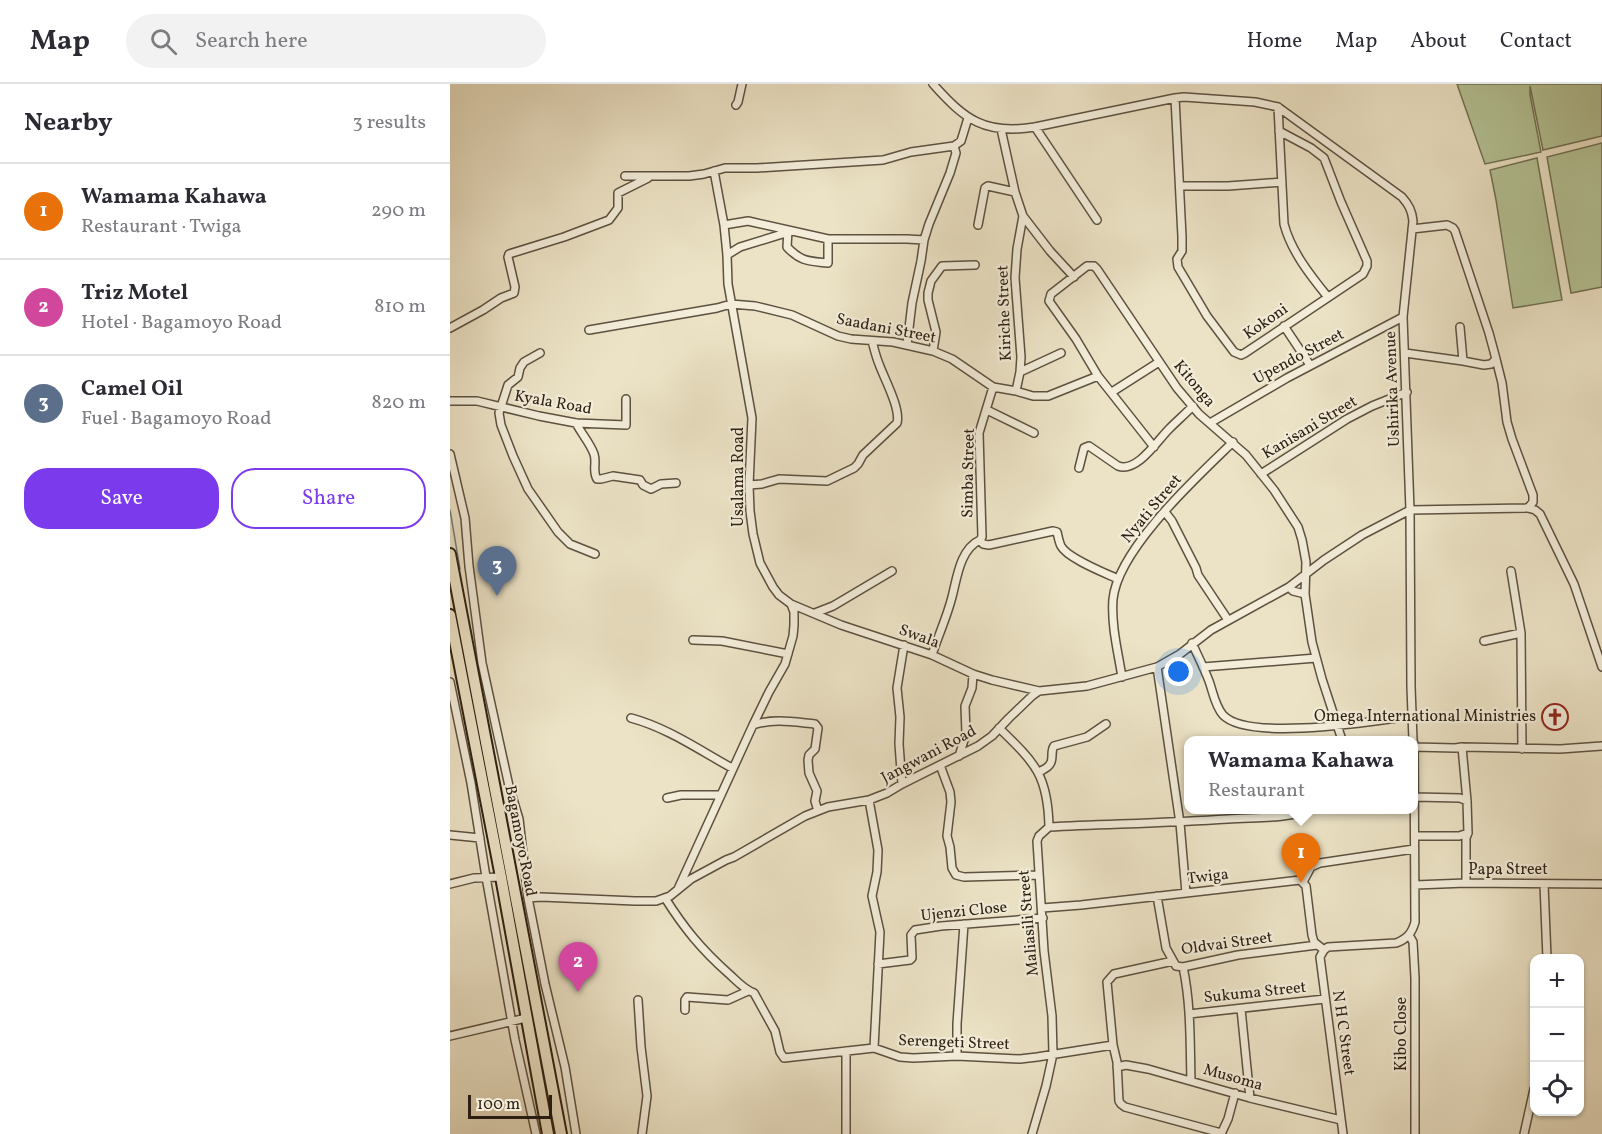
<!DOCTYPE html>
<meta charset="utf-8">
<style>
body{margin:0;font-family:Vollkorn,serif;background:#f2f2f3;color:#2b2b33}
.controls{position:absolute;right:18px;bottom:18px;display:grid;overflow:hidden;border-radius:12px;box-shadow:0 2px 4px #0004}
.controls button{width:54px;height:54px;display:grid;place-items:center;padding:0;border:0;border-bottom:2px solid #e1e1e2;background:#fff;color:#2b2b33;font:30px sans-serif}
.scale{position:absolute;left:18px;bottom:15px;width:84px;box-sizing:border-box;padding-left:6px;border:3px solid #2d2013;border-top:0;font-size:16px;line-height:21px;white-space:nowrap;color:#2d2013;-webkit-text-stroke:4px #f3edda;paint-order:stroke}
.you{position:absolute;left:729px;top:588px;width:21px;height:21px;margin:-15px;border:4px solid #fff;border-radius:50%;background:#1a73e8;box-shadow:0 0 0 9px #1a73e833}
.badge{display:grid;place-items:center;width:39px;height:39px;border-radius:50%;background:#7c3aed;color:#fff;font-size:20px;font-weight:700}
.pin{position:absolute;translate:-50% -50px;filter:drop-shadow(0 2px 3px #0008)}
.pin::after{content:'';position:absolute;top:32px;width:21px;height:18px;background:inherit;clip-path:polygon(0 0,100% 0,50% 100%)}
.popup{position:absolute;left:734px;top:652px;width:234px;height:78px;box-sizing:border-box;display:grid;place-content:center;border-radius:12px;background:#fff;filter:drop-shadow(0 2px 4px #0005);font-size:20px;white-space:nowrap;color:#7c7c81}
.popup b{font-size:22px;color:#2b2b33}
.popup::after{content:'';position:absolute;left:50%;top:100%;margin-left:-12px;border:12px solid transparent;border-top-color:#fff}
.list{margin:0;padding:0;list-style:none}
h2{display:flex;justify-content:space-between;align-items:center;height:78px;margin:0;padding:0 24px;font-size:26px}
h2 small{font-size:20px;font-weight:400;color:#7c7c81}
.list li{display:grid;grid-template-columns:39px 1fr auto;gap:18px;align-items:center;box-sizing:border-box;height:96px;padding:0 24px;border-top:2px solid #e1e1e2}
.list b{display:block;font-size:22px;white-space:nowrap}
.list p{margin:0;font-size:20px;white-space:nowrap;color:#7c7c81}
.list em{font-size:20px;font-style:normal;color:#7c7c81}
.actions{display:flex;gap:12px;padding:18px 24px}
.actions a{flex:1;padding:14px 0;border:2px solid #7c3aed;border-radius:24px;text-align:center;font-size:21px;color:#7c3aed}
.actions .main{background:#7c3aed;color:#fff}
.icon{flex:none;width:33px;height:33px;fill:none;stroke:currentColor;stroke-width:2;stroke-linecap:round;stroke-linejoin:round}
.map{position:relative;flex:none;width:1152px;height:1050px;overflow:hidden}
header{display:flex;align-items:center;gap:36px;box-sizing:border-box;height:84px;padding:0 30px;background:#fff;border-bottom:2px solid #e1e1e2}
header strong{font-size:28px}
nav{display:flex;gap:33px;margin-inline-start:auto;font-size:21px}
.search{width:420px;height:54px;background:#f2f2f3;display:flex;align-items:center;gap:15px;box-sizing:border-box;padding:0 21px;border-radius:33px;color:#7c7c81;font-size:22px}
main{display:flex}
aside{flex:1;background:#fff}
.map>svg:first-child{display:block}
.green{fill:#b5c497;stroke:#717255;stroke-width:1.5}
.lines{fill:none;stroke-linecap:round;stroke-linejoin:round}
.stream{stroke:#707d7a;stroke-width:1.5}
.minor-casing{stroke:#5d5140;stroke-width:10}
.highway-casing{stroke:#2d2013;stroke-width:14}
.minor{stroke:#f3edda;stroke-width:7}
.highway{stroke:#ece3c6;stroke-width:10}
.labels{text-anchor:middle;dominant-baseline:central;stroke-width:4.5;stroke-linejoin:round;paint-order:stroke}
.street-label{font-size:16px;fill:#2d2013;stroke:#f3edda}
.poi-label{font-size:16px;fill:#2d2013;stroke:#f3edda;text-anchor:end}
</style>
<header>
<strong>Map</strong>
<div class="search"><svg class="icon" aria-label="search" viewBox="0 0 24 24"><circle cx="10" cy="10" r="6"/><path d="M15 15l6 6"/></svg>Search here</div>
<nav><a>Home</a><a>Map</a><a>About</a><a>Contact</a></nav>
</header>
<main>
<aside>
<h2>Nearby<small>3 results</small></h2>
<ul class="list">
<li><span class="badge" style="background:#e8710a">1</span><div><b>Wamama Kahawa</b><p>Restaurant · Twiga</p></div><em>290 m</em></li>
<li><span class="badge" style="background:#d1479c">2</span><div><b>Triz Motel</b><p>Hotel · Bagamoyo Road</p></div><em>810 m</em></li>
<li><span class="badge" style="background:#5c6f8a">3</span><div><b>Camel Oil</b><p>Fuel · Bagamoyo Road</p></div><em>820 m</em></li>
</ul>
<div class="actions"><a class="main">Save</a><a>Share</a></div>
</aside>
<div class="map">
<svg width="1152" height="1050" viewBox="0 0 1152 1050">
<rect width="100%" height="100%" fill="#ece3c6"/>
<filter id="stains"><feTurbulence type="fractalNoise" baseFrequency=".00333" numOctaves="4"/><feColorMatrix values="0 0 0 0 .2 0 0 0 0 .09 0 0 0 0 .02 0 0 0 .5 -.17"/></filter>
<radialGradient id="worn" r=".72"><stop offset=".6" stop-color="#630" stop-opacity="0"/><stop offset="1" stop-color="#630" stop-opacity=".3"/></radialGradient>
<path class="green" d="M1007,0H1152V52L1093,66L1080,2V11L1091,68L1035,80Z
M1152,59V203L1121,209L1097,73Z
M1087,74L1112,216L1063,224L1046,116L1040,86Z"/>
<g class="lines">
<path class="stream" d="M0,426L10,485
M99,957L112,1029"/>
<defs>
<path id="minor" d="M483,0C515,36 535,51 585,43L725,14L734,13L805,18L828,23L952,113C959,121 962,127 963,137L953,233L960,426L961,603L963,656
M725,14L732,153V167L727,175L728,183L757,232L784,268L791,271L795,269L913,190L917,182V177L891,118L874,74L861,64L829,47
M286,21L288,18L292,0
M828,23L834,140C841,167 860,191 877,212
M585,43L647,136
M551,45L565,108L573,132L567,165L565,194L571,273L570,288L566,307
M504,62L511,57L518,34
M175,92H239L254,90L275,84H307L433,76L461,68L504,62L506,69L500,89L479,140L474,156L471,177L462,219L457,261
M730,102H778L832,98
M573,132L600,167L624,193
M274,141L298,137L378,155H457L474,156
M528,141L535,104L538,102L565,108
M338,147L337,163C351,178 359,177 378,179V155
M277,171L290,163L342,147
M834,242L860,281
M1010,243L1013,277
M0,244L33,226L51,214L64,209L65,203L58,173L59,170L114,153L159,136L168,124V109L198,94
M139,246L267,224L281,220L305,222L342,231L388,252L401,255L443,258L483,267L502,275L543,303L566,307L583,312H598L648,292
M483,267L486,248L478,216V209L481,197L492,182L525,181
M90,269L74,278L70,284L68,293L58,301L49,329L51,341L63,372L78,405L108,448L120,460L145,470
M955,269L1013,277L1034,281L1041,280L1046,275L1039,249L1005,147L1003,144L997,141L962,145
M1046,275L1052,299L1057,338L1062,355L1083,411V418L1078,424
M570,288L611,269
M662,308L709,278
M0,317H27L89,332L126,339L176,341V315
M537,326L584,349
M126,339C131,349 140,359 144,370C147,379 142,387 147,395H151L163,392L190,396L193,401L201,405L211,400L226,399
M760,339L837,294L953,233
M704,363L648,292L626,255L599,217L601,210L637,182H644L647,185L727,304L749,330L796,371L824,406L848,443L852,456L856,478L855,510L862,558L872,595L892,656
M0,370L15,434L19,482L32,579L59,702L69,735L78,814L95,900L115,983L126,1050
M629,384L634,364L639,362L668,382C687,389 707,357 719,345C727,337 735,330 743,322
M811,390L897,335L922,322L957,308
M299,401L312,400L329,395L377,397L404,384L408,380L413,371L447,339C451,325 434,294 429,280C426,273 424,264 422,257
M715,428L722,437L746,484L748,491L778,536
M530,456L533,460L539,461L603,447L607,448C608,452 609,458 611,462C617,474 655,489 668,495
M1061,487L1071,549L1072,665
M839,503L843,507L855,510
M341,520L391,541L482,571L523,590L542,596L589,607
M365,529L383,522L442,487
M243,556L272,557L338,570
M1034,557L1071,549
M742,559C748,572 754,584 759,597C763,608 765,622 773,631C798,658 925,637 962,632
M482,571C488,552 497,533 502,513C507,494 510,465 530,456L532,453L529,349L543,303
M707,583L730,739L736,809
M753,583L866,574
M672,593C668,568 661,541 663,515C668,465 747,393 783,358
M0,598L21,699L36,793L65,956L86,1050
M181,634C218,644 249,666 282,684
M303,641C323,634 344,638 365,640L368,644L365,665L359,671L358,676L359,689L367,707L365,717L368,727
M549,644C585,679 598,691 599,743L589,752L587,757L594,867L602,932L603,970L596,1002L582,1050
M964,663L1005,664L1012,663L1110,665L1152,662
M1012,663L1017,717L1018,749L1016,754V799
M509,672L516,650L515,622L522,604L523,590
M490,681L500,708L501,718L497,752L500,763L502,784L506,791L514,793L588,791
M589,688C592,686 598,684 600,680C604,675 600,668 604,662L637,653L656,640
M452,700L449,660L450,633L447,604L454,561
M965,713L1010,714L1017,717
M217,714L231,711H271
M419,716L428,766L427,788L422,812L430,848L424,964
M599,743C659,740 718,739 778,735C804,733 835,735 860,726
M0,751L30,754
M965,752H1009L1018,749
M853,798L861,783L870,779L964,765
M0,800L24,794L51,793
M1094,800L1097,874
M965,801L1016,799L1152,800
M228,805L303,641L319,608L335,580L343,552L344,541V528L341,520L329,511L323,503L310,479L303,450L300,427L299,401L302,334L278,200L277,171L274,141L264,87
M707,812L716,864L726,882L733,883L788,871L867,861
M78,814L91,813L185,817H206L220,812L241,795L276,776L284,773L355,732L378,723L419,716L437,709L452,700L528,662L542,652L559,634L582,612L589,607L637,602L707,583L730,570L761,546L839,503L874,476L912,451L960,426L1078,424L1085,426L1090,430L1124,500L1152,583
M215,814C234,844 251,865 278,889C286,896 293,905 304,909L325,947L330,968L334,974L424,964L450,973L463,974L507,972L570,975L587,973L663,961
M592,824L631,821L850,796L856,802L862,851L864,858L874,866
M959,851L963,858L965,894V1050
M723,877L664,890L657,898L663,961L667,978L669,1017L671,1020L675,1023L771,1049
M428,880L460,876L462,874L461,851L465,846L491,842L593,834
M733,883C741,920 740,959 741,997
M188,916L191,963L197,1012L192,1050
M791,925L800,1014
M235,926V916L237,913L278,916L298,907
M739,930L875,915
M0,952L76,934
M396,967V1050
M507,972V940L514,840
M667,983L676,981L698,985L800,1014L891,1036
M771,1050L778,1035L785,1009
M893,1050L870,873L874,866L878,863L946,859C957,855 962,849 965,838L964,659
M1074,1050L1084,1005"/>
<path id="highway" d="M0,470L111,1050
M0,531L51,793L98,1050"/>
</defs>
<use href="#minor" class="minor-casing"/>
<use href="#highway" class="highway-casing"/>
<use href="#minor" class="minor"/>
<use href="#highway" class="highway"/>
</g>
<defs>
<symbol id="church-ring" viewBox="-11 -11 22 22"><circle r="9.5" fill="#f3edda" stroke="#8f2418" stroke-width="1.5"/><path d="M-1.2-6h2.4v3.5h3.3v2.4h-3.3V6h-2.4V-.1h-3.3v-2.4h3.3Z" fill="#8f2418"/></symbol>
</defs>
<g fill-rule="evenodd">
<use href="#church-ring" x="1090" y="618" width="30" height="30"/>
</g>
<g class="labels">
<g class="street-label">
<text transform="translate(555 229) rotate(-92)">Kiriche Street</text>
<text transform="translate(816 238) rotate(-35)">Kokoni</text>
<text transform="translate(436 245) rotate(11)">Saadani Street</text>
<text transform="translate(849 273) rotate(-28)">Upendo Street</text>
<text transform="translate(744 300) rotate(50)">Kitonga</text>
<text transform="translate(943 305) rotate(-92)">Ushirika Avenue</text>
<text transform="translate(103 319) rotate(10)">Kyala Road</text>
<text transform="translate(860 344) rotate(-31)">Kanisani Street</text>
<text transform="translate(519 389) rotate(-89)">Simba Street</text>
<text transform="translate(289 393) rotate(-90)">Usalama Road</text>
<text transform="translate(702 425) rotate(-50)">Nyati Street</text>
<text transform="translate(469 553) rotate(20)">Swala</text>
<text transform="translate(479 671) rotate(-28)">Jangwani Road</text>
<text transform="translate(70 757) rotate(79)">Bagamoyo Road</text>
<text x="1058" y="786">Papa Street</text>
<text transform="translate(758 793) rotate(-7)">Twiga</text>
<text transform="translate(514 828) rotate(-6)">Ujenzi Close</text>
<text transform="translate(579 839) rotate(-95)">Maliasili Street</text>
<text transform="translate(777 860) rotate(-8)">Oldvai Street</text>
<text transform="translate(805 909) rotate(-6)">Sukuma Street</text>
<text transform="translate(893 949) rotate(82)">N H C Street</text>
<text transform="translate(952 950) rotate(-90)">Kibo Close</text>
<text transform="translate(504 959) rotate(2)">Serengeti Street</text>
<text transform="translate(783 994) rotate(16)">Musoma</text>
</g>
<g class="poi-label">
<text x="1086" y="633">Omega International Ministries</text>
</g>
</g>
<rect width="100%" height="100%" filter="url(#stains)"/>
<rect width="100%" height="100%" fill="url(#worn)"/>
</svg>
<div class="controls">
<button>+</button>
<button>−</button>
<button><svg class="icon" aria-label="locate" viewBox="0 0 24 24"><circle cx="12" cy="12" r="6"/><path d="M12 2v4M12 18v4M2 12h4M18 12h4"/></svg></button>
</div>
<div class="scale">100 m</div>
<div class="you"></div>
<div class="pin badge" style="left:851px;top:799px;background:#e8710a">1</div>
<div class="popup"><b>Wamama Kahawa</b>Restaurant</div>
<div class="pin badge" style="left:128px;top:908px;background:#d1479c">2</div>
<div class="pin badge" style="left:47px;top:512px;background:#5c6f8a">3</div>
</div>
</main>
